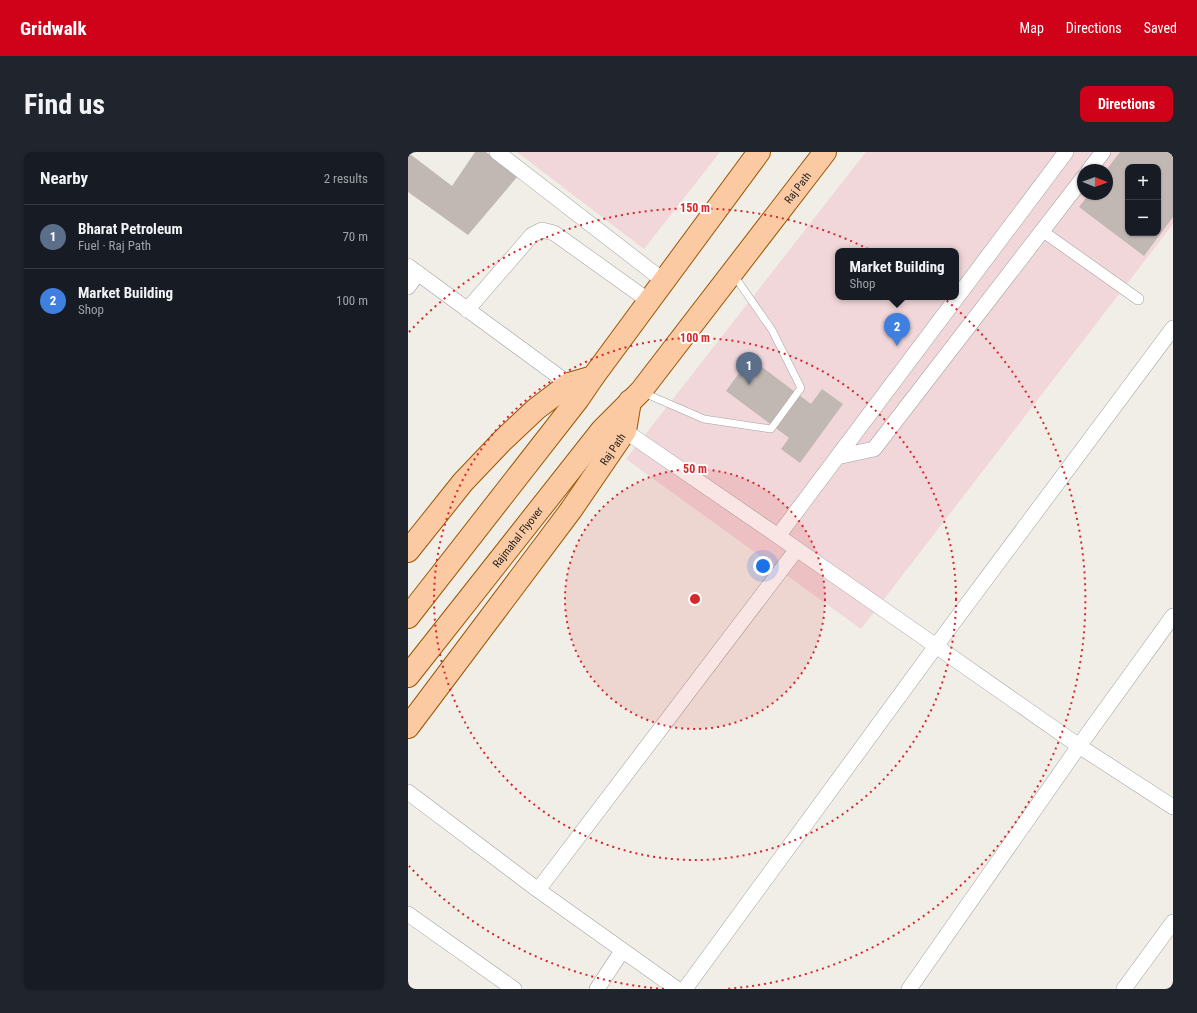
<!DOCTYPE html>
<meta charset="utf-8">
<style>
body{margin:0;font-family:"Roboto Condensed",sans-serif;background:#20242c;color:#f1f3f6}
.controls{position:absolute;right:12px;top:12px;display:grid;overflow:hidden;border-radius:8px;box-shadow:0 1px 3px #0004}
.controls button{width:36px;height:36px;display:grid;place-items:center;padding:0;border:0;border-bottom:1px solid #363941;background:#171b24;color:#f1f3f6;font:20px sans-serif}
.compass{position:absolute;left:669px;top:12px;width:36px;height:36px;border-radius:50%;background:#171b24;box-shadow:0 1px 3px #0004;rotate:91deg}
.you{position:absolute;left:355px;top:414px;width:14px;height:14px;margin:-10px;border:3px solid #fff;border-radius:50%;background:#1a73e8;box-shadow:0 0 0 6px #1a73e833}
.badge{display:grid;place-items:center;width:26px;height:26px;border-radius:50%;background:#cf021a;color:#fff;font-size:13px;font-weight:700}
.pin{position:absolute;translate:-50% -33px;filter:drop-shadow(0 1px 2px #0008)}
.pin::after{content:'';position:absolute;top:21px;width:14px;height:12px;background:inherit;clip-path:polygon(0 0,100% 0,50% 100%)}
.popup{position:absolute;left:427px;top:96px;width:124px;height:52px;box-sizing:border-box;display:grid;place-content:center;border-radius:8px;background:#171b24;filter:drop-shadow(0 1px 3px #0005);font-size:13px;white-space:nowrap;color:#9ea1a6}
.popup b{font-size:15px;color:#f1f3f6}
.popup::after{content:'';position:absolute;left:50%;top:100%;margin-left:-8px;border:8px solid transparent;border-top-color:#171b24}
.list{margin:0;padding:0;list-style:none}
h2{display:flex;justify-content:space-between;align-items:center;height:52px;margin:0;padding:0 16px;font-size:17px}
h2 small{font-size:13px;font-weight:400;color:#9ea1a6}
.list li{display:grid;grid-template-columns:26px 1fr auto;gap:12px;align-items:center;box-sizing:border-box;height:64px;padding:0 16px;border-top:1px solid #363941}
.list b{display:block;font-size:15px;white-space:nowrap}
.list p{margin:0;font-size:13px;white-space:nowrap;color:#9ea1a6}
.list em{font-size:13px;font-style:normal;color:#9ea1a6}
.map{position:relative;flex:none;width:765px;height:837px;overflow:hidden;border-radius:8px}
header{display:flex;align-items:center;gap:24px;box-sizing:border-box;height:56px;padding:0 20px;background:#cf021a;color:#fff}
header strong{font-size:19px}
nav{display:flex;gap:22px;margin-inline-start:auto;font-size:14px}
.intro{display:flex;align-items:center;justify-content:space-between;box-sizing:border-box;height:96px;padding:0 24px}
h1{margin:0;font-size:28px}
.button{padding:10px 18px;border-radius:8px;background:#cf021a;color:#fff;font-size:14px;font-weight:700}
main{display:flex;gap:24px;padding:0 24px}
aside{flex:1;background:#171b24;border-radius:8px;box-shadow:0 1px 3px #0004}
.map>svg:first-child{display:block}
.commercial{fill:#f1d7d9;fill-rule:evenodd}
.building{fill:#c2b8b3;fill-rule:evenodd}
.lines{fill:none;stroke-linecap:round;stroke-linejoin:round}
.service-casing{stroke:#a2a2a2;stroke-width:8}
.pedestrian-casing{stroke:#a2a2a2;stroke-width:12}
.minor-casing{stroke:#a2a2a2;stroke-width:16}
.primary-casing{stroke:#9b5702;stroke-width:24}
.service{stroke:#fff;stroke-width:7}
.pedestrian{stroke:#fff;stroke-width:11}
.minor{stroke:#fff;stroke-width:15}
.primary{stroke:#fbcaa2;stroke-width:22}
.ring{fill:none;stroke:#d62828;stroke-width:2;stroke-dasharray:2 4}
.labels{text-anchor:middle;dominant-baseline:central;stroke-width:4;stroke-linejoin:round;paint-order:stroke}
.street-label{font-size:11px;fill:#212121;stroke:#fff}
.centre{fill:#d62828;stroke:#fff;stroke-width:2}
.ring-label{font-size:12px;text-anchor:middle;font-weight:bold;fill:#d62828;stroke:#fff;stroke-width:4;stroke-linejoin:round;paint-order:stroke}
</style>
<header>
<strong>Gridwalk</strong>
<nav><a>Map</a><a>Directions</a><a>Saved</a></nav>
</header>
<div class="intro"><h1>Find us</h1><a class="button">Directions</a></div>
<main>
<aside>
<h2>Nearby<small>2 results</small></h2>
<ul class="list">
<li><span class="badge" style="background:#5c6f8a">1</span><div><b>Bharat Petroleum</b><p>Fuel · Raj Path</p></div><em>70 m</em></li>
<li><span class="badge" style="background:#3f7fe0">2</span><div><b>Market Building</b><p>Shop</p></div><em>100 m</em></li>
</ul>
</aside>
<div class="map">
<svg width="765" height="837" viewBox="0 0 765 837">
<rect width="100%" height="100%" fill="#f1ede7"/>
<path class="commercial" d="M109,0H312L236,97Z
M458,0H765V72L453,477L218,307ZM720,15H750V81H720ZM675,18H699V42H675ZM430,99H548V145H430Z"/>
<path class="building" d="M0,0H3L2,2L44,34L67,0H78L110,24L60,83L0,40Z
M712,0H765V65L736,104L671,55L681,42H699V17ZM720,15H750V81H720Z
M342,206L403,252L414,237L435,252L392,311L373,297L381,286L318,239Z"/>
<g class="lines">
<defs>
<path id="service" d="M236,241L296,267L363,277L393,236L364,178L325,122"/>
<path id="pedestrian" d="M634,79L730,147"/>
<path id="minor" d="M89,0L256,129
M681,18L695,0
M0,114L161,232
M0,135L10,121
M59,158L124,83L134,78L146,81L241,149
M217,279L370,384L528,494L765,176
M429,305L466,297L675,26
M370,384L658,0
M765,464L671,594L765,655
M0,640L130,738L269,837
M130,738L389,397
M0,762L106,837
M189,837L214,799L222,804
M277,837L528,494L671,594L501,837
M716,837L765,770"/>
<g id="primary">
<path d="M0,399L55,330L94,289L128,257L161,232L185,225L351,0"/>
<path d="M0,465L170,247L185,225"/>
<path id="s1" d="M0,524L194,278L233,239L417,0"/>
<path id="s2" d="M0,575L163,358L217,279L222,249"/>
</g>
</defs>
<use href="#service" class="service-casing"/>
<use href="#pedestrian" class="pedestrian-casing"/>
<use href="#minor" class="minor-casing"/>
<use href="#primary" class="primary-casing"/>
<use href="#service" class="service"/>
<use href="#pedestrian" class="pedestrian"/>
<use href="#minor" class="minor"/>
<use href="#primary" class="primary"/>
</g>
<circle cx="287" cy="447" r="130" fill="#d62828" fill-opacity=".12"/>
<g class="ring">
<circle cx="287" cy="447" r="130"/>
<circle cx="287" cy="447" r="261"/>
<path d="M256 837A391 391 0 0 1 1 714M1 180A391 391 0 1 1 318 837"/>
</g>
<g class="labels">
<g class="street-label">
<text stroke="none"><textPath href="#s1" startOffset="625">Raj Path</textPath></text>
<text stroke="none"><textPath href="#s2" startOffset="345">Raj Path</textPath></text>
<text stroke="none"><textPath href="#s1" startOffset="177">Rajmahal Flyover</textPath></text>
</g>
</g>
<circle cx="287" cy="447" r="6" class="centre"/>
<g class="ring-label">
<text x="287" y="60">150 m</text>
<text x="287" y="190">100 m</text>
<text x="287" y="321">50 m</text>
</g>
</svg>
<div class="controls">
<button>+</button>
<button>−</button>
</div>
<svg class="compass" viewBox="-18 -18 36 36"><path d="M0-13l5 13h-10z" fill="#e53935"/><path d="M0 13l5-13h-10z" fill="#9ea1a6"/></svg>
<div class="you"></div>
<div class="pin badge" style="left:341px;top:233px;background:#5c6f8a">1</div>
<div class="pin badge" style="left:489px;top:194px;background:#3f7fe0">2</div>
<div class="popup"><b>Market Building</b>Shop</div>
</div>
</main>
